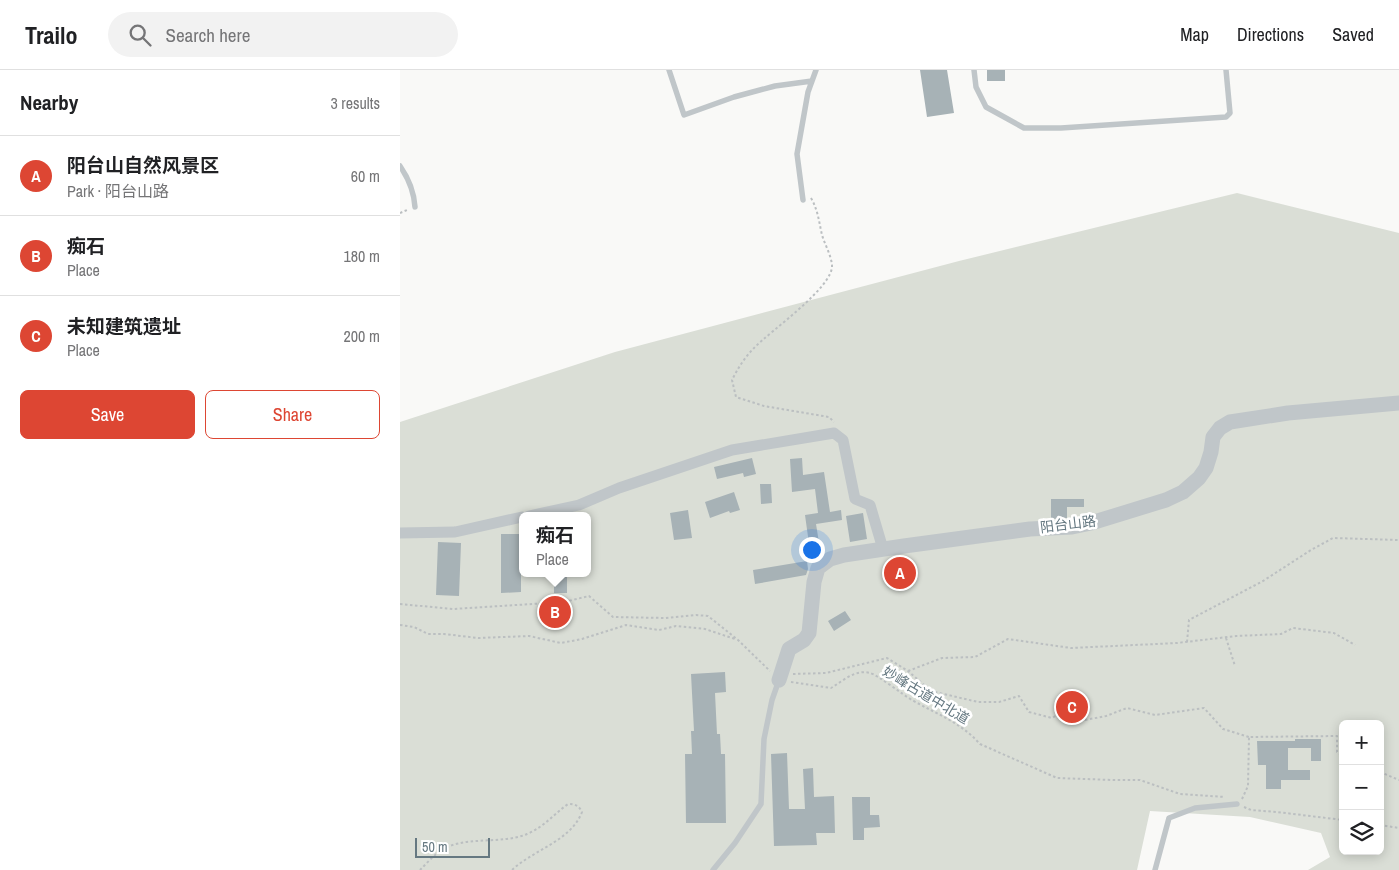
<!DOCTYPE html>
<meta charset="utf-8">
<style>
body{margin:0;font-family:"Archivo Narrow","Noto Sans SC",sans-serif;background:#f2f2f2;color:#202124}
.controls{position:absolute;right:15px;bottom:15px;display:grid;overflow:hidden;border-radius:8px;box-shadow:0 2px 12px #0003}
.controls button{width:45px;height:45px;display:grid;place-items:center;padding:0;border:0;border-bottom:1px solid #e0e0e0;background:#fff;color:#202124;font:25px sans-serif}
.scale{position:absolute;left:15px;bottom:12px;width:75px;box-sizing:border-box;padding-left:5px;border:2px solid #657881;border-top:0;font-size:14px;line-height:18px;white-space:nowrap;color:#657881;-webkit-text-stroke:4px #fff;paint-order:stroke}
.you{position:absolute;left:411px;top:479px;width:18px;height:18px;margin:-12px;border:4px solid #fff;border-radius:50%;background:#1a73e8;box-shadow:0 0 0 8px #1a73e833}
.badge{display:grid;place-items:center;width:32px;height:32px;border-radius:50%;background:#dd4633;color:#fff;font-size:16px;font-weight:700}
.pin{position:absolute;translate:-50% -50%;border:2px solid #fff;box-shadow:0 1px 5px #0006}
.popup{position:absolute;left:119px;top:442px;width:72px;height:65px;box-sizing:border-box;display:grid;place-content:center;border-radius:8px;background:#fff;filter:drop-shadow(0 1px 4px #0005);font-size:16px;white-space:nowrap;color:#757577}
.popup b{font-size:19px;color:#202124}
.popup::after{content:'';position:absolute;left:50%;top:100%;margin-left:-10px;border:10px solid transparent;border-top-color:#fff}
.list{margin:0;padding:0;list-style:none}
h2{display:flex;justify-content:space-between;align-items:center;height:65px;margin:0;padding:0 20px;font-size:21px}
h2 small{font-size:16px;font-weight:400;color:#757577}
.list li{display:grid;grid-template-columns:32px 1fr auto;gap:15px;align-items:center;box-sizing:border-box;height:80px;padding:0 20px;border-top:1px solid #e0e0e0}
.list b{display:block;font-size:19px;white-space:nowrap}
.list p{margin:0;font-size:16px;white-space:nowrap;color:#757577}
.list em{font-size:16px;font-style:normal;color:#757577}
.actions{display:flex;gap:10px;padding:15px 20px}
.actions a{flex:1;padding:11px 0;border:1px solid #dd4633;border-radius:8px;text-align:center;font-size:18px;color:#dd4633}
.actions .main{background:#dd4633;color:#fff}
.icon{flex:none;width:28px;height:28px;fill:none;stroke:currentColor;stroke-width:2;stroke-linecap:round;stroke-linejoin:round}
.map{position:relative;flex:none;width:999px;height:800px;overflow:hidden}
header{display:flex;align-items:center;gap:30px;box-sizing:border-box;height:70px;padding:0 25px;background:#fff;border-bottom:1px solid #e0e0e0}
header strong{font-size:24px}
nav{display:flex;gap:28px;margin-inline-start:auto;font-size:18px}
.search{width:350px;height:45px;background:#f2f2f2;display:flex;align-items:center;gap:12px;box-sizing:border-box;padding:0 18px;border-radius:28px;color:#757577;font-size:19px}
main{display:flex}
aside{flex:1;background:#fff}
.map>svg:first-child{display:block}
.green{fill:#daded6;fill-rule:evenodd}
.building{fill:#a7b2b6}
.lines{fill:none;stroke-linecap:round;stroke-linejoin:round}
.path{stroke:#bbbfc1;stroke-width:2;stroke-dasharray:2.5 2.5;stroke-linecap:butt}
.service{stroke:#c0c6c9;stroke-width:5.5}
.minor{stroke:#c0c6c9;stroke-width:11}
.tertiary{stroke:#c0c6c9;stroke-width:15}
.labels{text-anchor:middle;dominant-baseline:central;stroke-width:5;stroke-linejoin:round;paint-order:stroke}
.street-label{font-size:14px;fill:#657881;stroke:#fff}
</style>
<header>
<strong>Trailo</strong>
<div class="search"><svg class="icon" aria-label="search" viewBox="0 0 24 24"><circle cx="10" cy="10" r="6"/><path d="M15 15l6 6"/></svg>Search here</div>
<nav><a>Map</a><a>Directions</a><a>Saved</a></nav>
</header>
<main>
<aside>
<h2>Nearby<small>3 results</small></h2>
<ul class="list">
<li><span class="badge">A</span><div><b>阳台山自然风景区</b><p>Park · 阳台山路</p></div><em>60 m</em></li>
<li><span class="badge">B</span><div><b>痴石</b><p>Place</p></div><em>180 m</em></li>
<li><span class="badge">C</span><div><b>未知建筑遗址</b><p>Place</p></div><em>200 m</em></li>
</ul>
<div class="actions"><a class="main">Save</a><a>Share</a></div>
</aside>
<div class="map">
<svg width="999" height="800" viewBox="0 0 999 800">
<rect width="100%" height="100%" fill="#f9f9f7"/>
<path class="green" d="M837,123L999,163V800H908L930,787L921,763L850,747L750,741L737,800H0V352L215,282L559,191ZM122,446H188V503H122ZM943,654H980V781H943Z"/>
<path class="building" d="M520,0H547L554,43L527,47Z
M587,0H605V11H587Z
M352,388L356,404L344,407L343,403L317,409L314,397Z
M402,388L403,405L424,402L430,442L441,440L442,450L416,454L420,479L410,481L405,445L418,443L415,419L392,422L390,389Z
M360,414H371L372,433L361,434Z
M334,422L340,440L330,443L329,441L310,448L305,432Z
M651,429H684V437H667V448L651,449Z
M288,440L292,468L274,470L270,443Z
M463,443L467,469L450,472L446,446Z
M101,464H121V522L101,523Z
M38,472L61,473L59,526L36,525Z
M407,491L408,499L406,505L355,514L353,500Z
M154,503H167V523H154Z
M445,541L451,550L434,561L428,551Z
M325,602L326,622L315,623L317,664H320L321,684H325L326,753H286L285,684H292L291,661H294L291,604Z
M895,669H921V691H911V678H888V700H910V710H881V719H866V695H858L857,671H895Z
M387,683L389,739H405L403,699L413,698L414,727L434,726L435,763H416L417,775L374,776L371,684Z
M452,727H470V745H479L480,757L464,758V770H453Z"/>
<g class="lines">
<path class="path" d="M411,128C418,140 419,152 422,165C425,175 431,185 432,195C434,217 369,262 354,278C345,287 338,298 332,310L336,327L364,336L429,347L434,352
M0,143L7,140
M0,534L53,539L164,532L189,526L213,547L265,548L296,545L308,546L338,570L370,601
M0,555L14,557L28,564H44L78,568L129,566L161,573L182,569L226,555L259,560L276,556L305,559L335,569
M826,568L835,596
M787,572L789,550L863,511L911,480L933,468L999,470
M508,601L542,588L575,587L608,569L671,578L777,573L836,566L881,564L893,558L934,563L955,575
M393,604L426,603L487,588L508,601L531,621L578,632H599L619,626L629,642L652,648L672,637L685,650L706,646L727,638L755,645L804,638L823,659L849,667
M391,612L431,618C443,611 455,599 470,603C478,605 503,625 512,630C538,645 559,651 580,674L657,708L713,710H740L780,724L825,727
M980,702L999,710
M842,729L848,716L849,667L937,666V682L943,686
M844,737L851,740L877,742L943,750
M980,755L999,758
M20,800C26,794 33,786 40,781C63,765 101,775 127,764C144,757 154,744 168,734C176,734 179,736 182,742C171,771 133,780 112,800"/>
<path class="service" d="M269,0L284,45L334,27L375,16L412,11
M574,0L576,17L586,37L624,58H661L826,47L830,43L826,0
M0,96C9,109 14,121 15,137
M403,130L397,84L408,22L416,0
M313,800L335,773L361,734L364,669L372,630L379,610
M755,800L769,748L795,738L837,734"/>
<path class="minor" d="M129,446L179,435L219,418L332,380L434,363L443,370L455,429L470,435L483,479
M0,463L55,462L122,447"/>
<path class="tertiary" d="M379,610L389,579L404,570L409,563L414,512L418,498L430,489L444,485L504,476L630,459L672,457L691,453L766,430L783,422L799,408L806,398L811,382L813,367L820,358L830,352L888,343L999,333"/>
</g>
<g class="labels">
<g class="street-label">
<text transform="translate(668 454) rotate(-7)">阳台山路</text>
<text transform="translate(526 625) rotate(31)">妙峰古道中北道</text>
</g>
</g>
</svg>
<div class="controls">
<button>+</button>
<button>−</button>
<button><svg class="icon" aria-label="layers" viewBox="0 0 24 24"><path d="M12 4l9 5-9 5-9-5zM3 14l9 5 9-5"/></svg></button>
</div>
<div class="scale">50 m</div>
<div class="you"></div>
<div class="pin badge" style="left:500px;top:503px">A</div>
<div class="pin badge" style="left:155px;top:542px">B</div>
<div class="popup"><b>痴石</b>Place</div>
<div class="pin badge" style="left:672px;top:637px">C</div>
</div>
</main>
